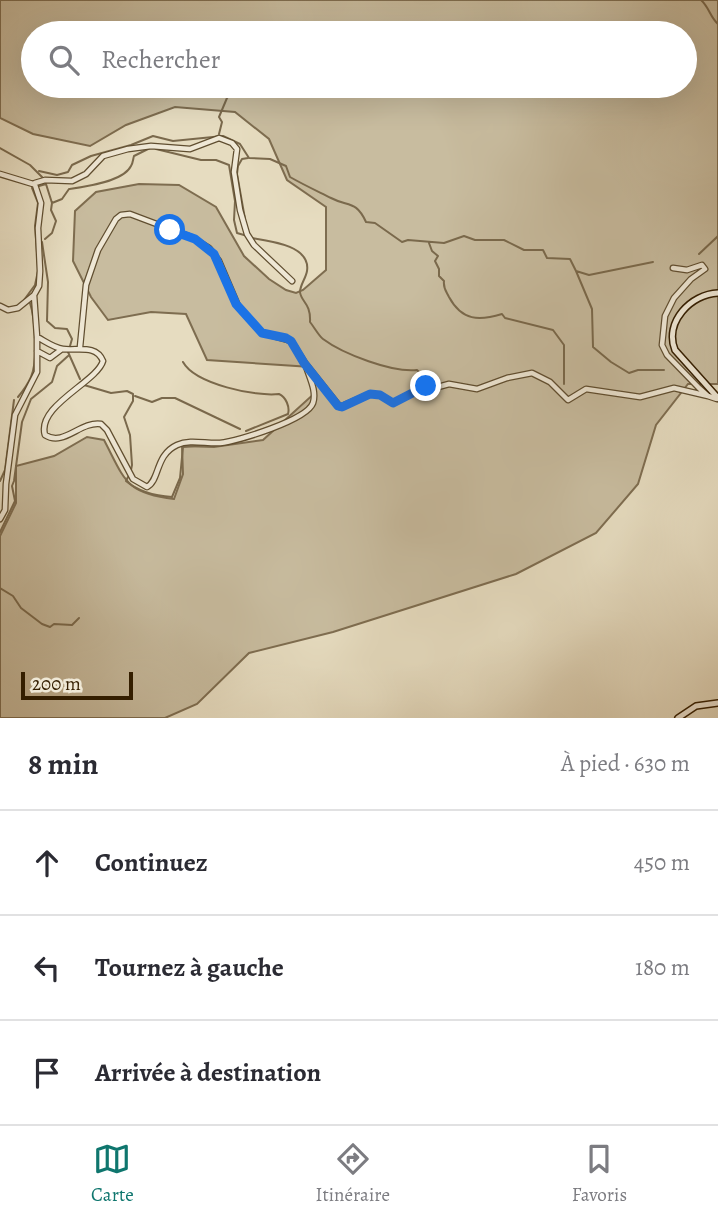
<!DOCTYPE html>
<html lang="fr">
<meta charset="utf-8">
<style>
body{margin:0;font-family:Alegreya,serif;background:#f7f7f7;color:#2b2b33}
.scale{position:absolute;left:21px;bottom:18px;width:112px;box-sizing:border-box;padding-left:7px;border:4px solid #341e00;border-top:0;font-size:19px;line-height:24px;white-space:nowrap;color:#341e00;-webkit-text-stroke:5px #efe8d6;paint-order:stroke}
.stop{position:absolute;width:21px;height:21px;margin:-16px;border:5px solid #1a73e8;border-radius:50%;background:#fff}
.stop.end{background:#1a73e8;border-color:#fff;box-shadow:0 2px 7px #0008}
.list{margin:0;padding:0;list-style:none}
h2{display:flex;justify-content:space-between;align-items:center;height:91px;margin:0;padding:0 28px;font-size:30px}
h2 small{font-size:23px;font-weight:400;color:#7c7c81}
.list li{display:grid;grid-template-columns:46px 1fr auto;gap:21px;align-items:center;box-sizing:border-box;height:105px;padding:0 28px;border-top:2px solid #e1e1e2}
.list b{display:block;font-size:26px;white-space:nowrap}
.list em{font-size:23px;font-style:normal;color:#7c7c81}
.icon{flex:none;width:38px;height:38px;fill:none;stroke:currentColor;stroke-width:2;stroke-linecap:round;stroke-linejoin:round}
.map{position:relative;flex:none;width:718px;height:718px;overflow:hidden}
.search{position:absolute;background:#fff;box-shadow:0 7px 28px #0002;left:21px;right:21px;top:21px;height:77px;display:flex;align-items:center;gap:18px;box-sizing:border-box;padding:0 24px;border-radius:38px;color:#7c7c81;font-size:26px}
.sheet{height:406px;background:#fff}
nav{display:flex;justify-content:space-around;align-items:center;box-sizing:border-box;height:98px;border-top:2px solid #e1e1e2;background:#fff;font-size:19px;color:#7c7c81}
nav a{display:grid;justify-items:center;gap:4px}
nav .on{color:#0f766e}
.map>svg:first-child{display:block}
.green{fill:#c8bc9f;stroke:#7e6d50;stroke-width:2;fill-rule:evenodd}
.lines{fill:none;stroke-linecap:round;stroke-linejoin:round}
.stream{stroke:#7a694c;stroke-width:2}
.street-casing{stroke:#604e30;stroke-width:7}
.secondary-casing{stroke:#341e00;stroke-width:8}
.street{stroke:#efe8d6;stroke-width:4.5}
.secondary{stroke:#efe8d6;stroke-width:5}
.route{stroke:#1a73e8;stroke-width:9}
</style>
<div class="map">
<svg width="718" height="718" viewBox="0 0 718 718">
<rect width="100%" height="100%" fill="#e6dcc0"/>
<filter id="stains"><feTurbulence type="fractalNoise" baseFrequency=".00286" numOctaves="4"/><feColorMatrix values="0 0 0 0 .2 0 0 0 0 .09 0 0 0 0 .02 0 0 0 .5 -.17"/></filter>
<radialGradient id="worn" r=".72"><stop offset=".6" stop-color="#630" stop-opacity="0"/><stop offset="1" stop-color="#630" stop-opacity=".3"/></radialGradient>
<path class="green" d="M0,0H718V384H688L656,425L638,484L596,533L516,574L333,632L249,653L197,704L165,718H0V536L16,503V466L54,456L87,437L104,440C125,480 125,493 174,499L183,474L182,446L214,447L263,440L316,392L311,367L207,360L186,314L151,312L108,320L91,297L73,261L75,211L96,192L139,184L179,185L216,207L244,256L269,279L286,290L296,293L303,290L326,270V207L287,180L269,139L235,112L175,107L126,125L90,146L33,134L0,118ZM33,33H685V86H33Z"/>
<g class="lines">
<path class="stream" d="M701,0C709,7 710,17 718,24
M219,134L222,122L219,117L227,98L238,86
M0,148L30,165L42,177
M156,149L201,160H216L229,165L235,201L234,220L237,233L244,235
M39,171L57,175L68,172L72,165L91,156L131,145L153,136L173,141L223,136L240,144L249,158L270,159L286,166L290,177C304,185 317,191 331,198C348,207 356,200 366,222L375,223L402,242L408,240L444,243L464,236L475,240H504L524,250H543L547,258L570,259L576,271L589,275L653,262
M39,186L46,184L52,203L51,210L56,221L52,233L45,239
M32,188L38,203L35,226L38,266
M52,203L62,199L69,189C84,187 123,182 131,166C133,163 133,159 134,156L150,148
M245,219L237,174L238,166L242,159L248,158
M252,238C271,241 311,246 307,271C306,278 300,285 300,292C301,302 311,303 310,322C314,327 319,336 323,339C343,354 393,373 417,370L422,375H426L429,380L437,384
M42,242L48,282L47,321L55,328L67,329L72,339L70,346
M429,243L432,251L438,256L435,261L439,269V276L444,281C443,288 446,291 449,297C462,321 479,321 502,314L505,318L553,330L564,345V384
M699,254L718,236
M576,271L592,309L593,347L611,362L629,373L638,370H664
M24,300L35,285L38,271
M68,352L80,379
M183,362C195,384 256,397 279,394C286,397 290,407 288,414L246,431
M84,385L111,393L127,391L133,394V401L124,417L130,435L132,465L131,470
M135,396L152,402L162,398H175L240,429
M18,397C23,391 28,384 31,377C38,362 35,318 30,303
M223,445L245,439
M128,477L126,481C139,492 156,496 172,497L180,478L183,447L207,445
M0,481L5,470L14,400
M0,532L15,501L12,486L14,481L22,422L31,399L52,382L57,366L68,356
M0,588L13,596L21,608L42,624L50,627L54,624L72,625L79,618"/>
<defs>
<path id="street" d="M0,174L33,184
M35,183L45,180L72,181L86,174L103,156L128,149L151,146L190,149L219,138L232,143L237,149L234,172L240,210L247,234L254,245L292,281
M673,268L687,270L702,265L705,269L691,279L674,298L665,316L662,345L667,355L699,388L708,396L717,399
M0,306L8,310L18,308L34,295L39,286L40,271L38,228L41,203L35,185
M37,337C45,341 54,348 63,349C77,351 96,344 103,361C97,382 36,406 45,435C64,447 80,421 101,424L107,430L133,479L147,487C160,480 155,455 177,445C190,439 206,444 220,443C238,441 307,420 313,403C317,391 309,377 306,366
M80,347L86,285L98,250L116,219L121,215L130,214L191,237L209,248L219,261L239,308L262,333L291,341L305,363L340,407L370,394L380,395L393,403L424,386L438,387L449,384L477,389L507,378L532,373L550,382L568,400L586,389L640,397L674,388L708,396
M37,351L50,358L62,349
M0,519L5,510L6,484L15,415L37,372V337L34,295"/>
<path id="secondary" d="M718,293C691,294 664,322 675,350L718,398
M678,718L696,706L718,703"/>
</defs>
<use href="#street" class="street-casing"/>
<use href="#secondary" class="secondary-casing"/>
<use href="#street" class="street"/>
<use href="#secondary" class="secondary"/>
</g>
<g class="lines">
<path class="route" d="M170,230L195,239L214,254L236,304L262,333L286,338L291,341L304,363L338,406L342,407L370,394L380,395L393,403L426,386"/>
</g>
<rect width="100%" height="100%" filter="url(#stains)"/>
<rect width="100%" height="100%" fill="url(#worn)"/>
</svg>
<div class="scale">200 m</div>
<div class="stop" style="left:170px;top:230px"></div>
<div class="stop end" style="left:426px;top:386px"></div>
<div class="search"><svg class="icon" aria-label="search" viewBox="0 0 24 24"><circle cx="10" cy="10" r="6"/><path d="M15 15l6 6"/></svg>Rechercher</div>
</div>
<section class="sheet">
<h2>8 min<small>À pied · 630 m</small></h2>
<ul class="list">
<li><svg class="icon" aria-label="ahead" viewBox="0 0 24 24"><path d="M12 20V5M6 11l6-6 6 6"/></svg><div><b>Continuez</b></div><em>450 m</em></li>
<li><svg class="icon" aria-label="left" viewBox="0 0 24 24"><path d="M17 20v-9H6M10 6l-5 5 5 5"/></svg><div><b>Tournez à gauche</b></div><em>180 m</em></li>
<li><svg class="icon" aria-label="arrive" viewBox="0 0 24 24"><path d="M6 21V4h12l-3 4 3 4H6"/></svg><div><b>Arrivée à destination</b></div></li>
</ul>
</section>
<nav>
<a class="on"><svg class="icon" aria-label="map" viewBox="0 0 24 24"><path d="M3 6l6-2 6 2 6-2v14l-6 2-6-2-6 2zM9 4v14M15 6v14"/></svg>Carte</a>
<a><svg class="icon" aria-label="directions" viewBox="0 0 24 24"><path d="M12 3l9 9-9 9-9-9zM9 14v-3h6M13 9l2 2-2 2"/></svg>Itinéraire</a>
<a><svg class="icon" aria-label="saved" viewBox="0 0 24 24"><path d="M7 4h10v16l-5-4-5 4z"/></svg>Favoris</a>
</nav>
